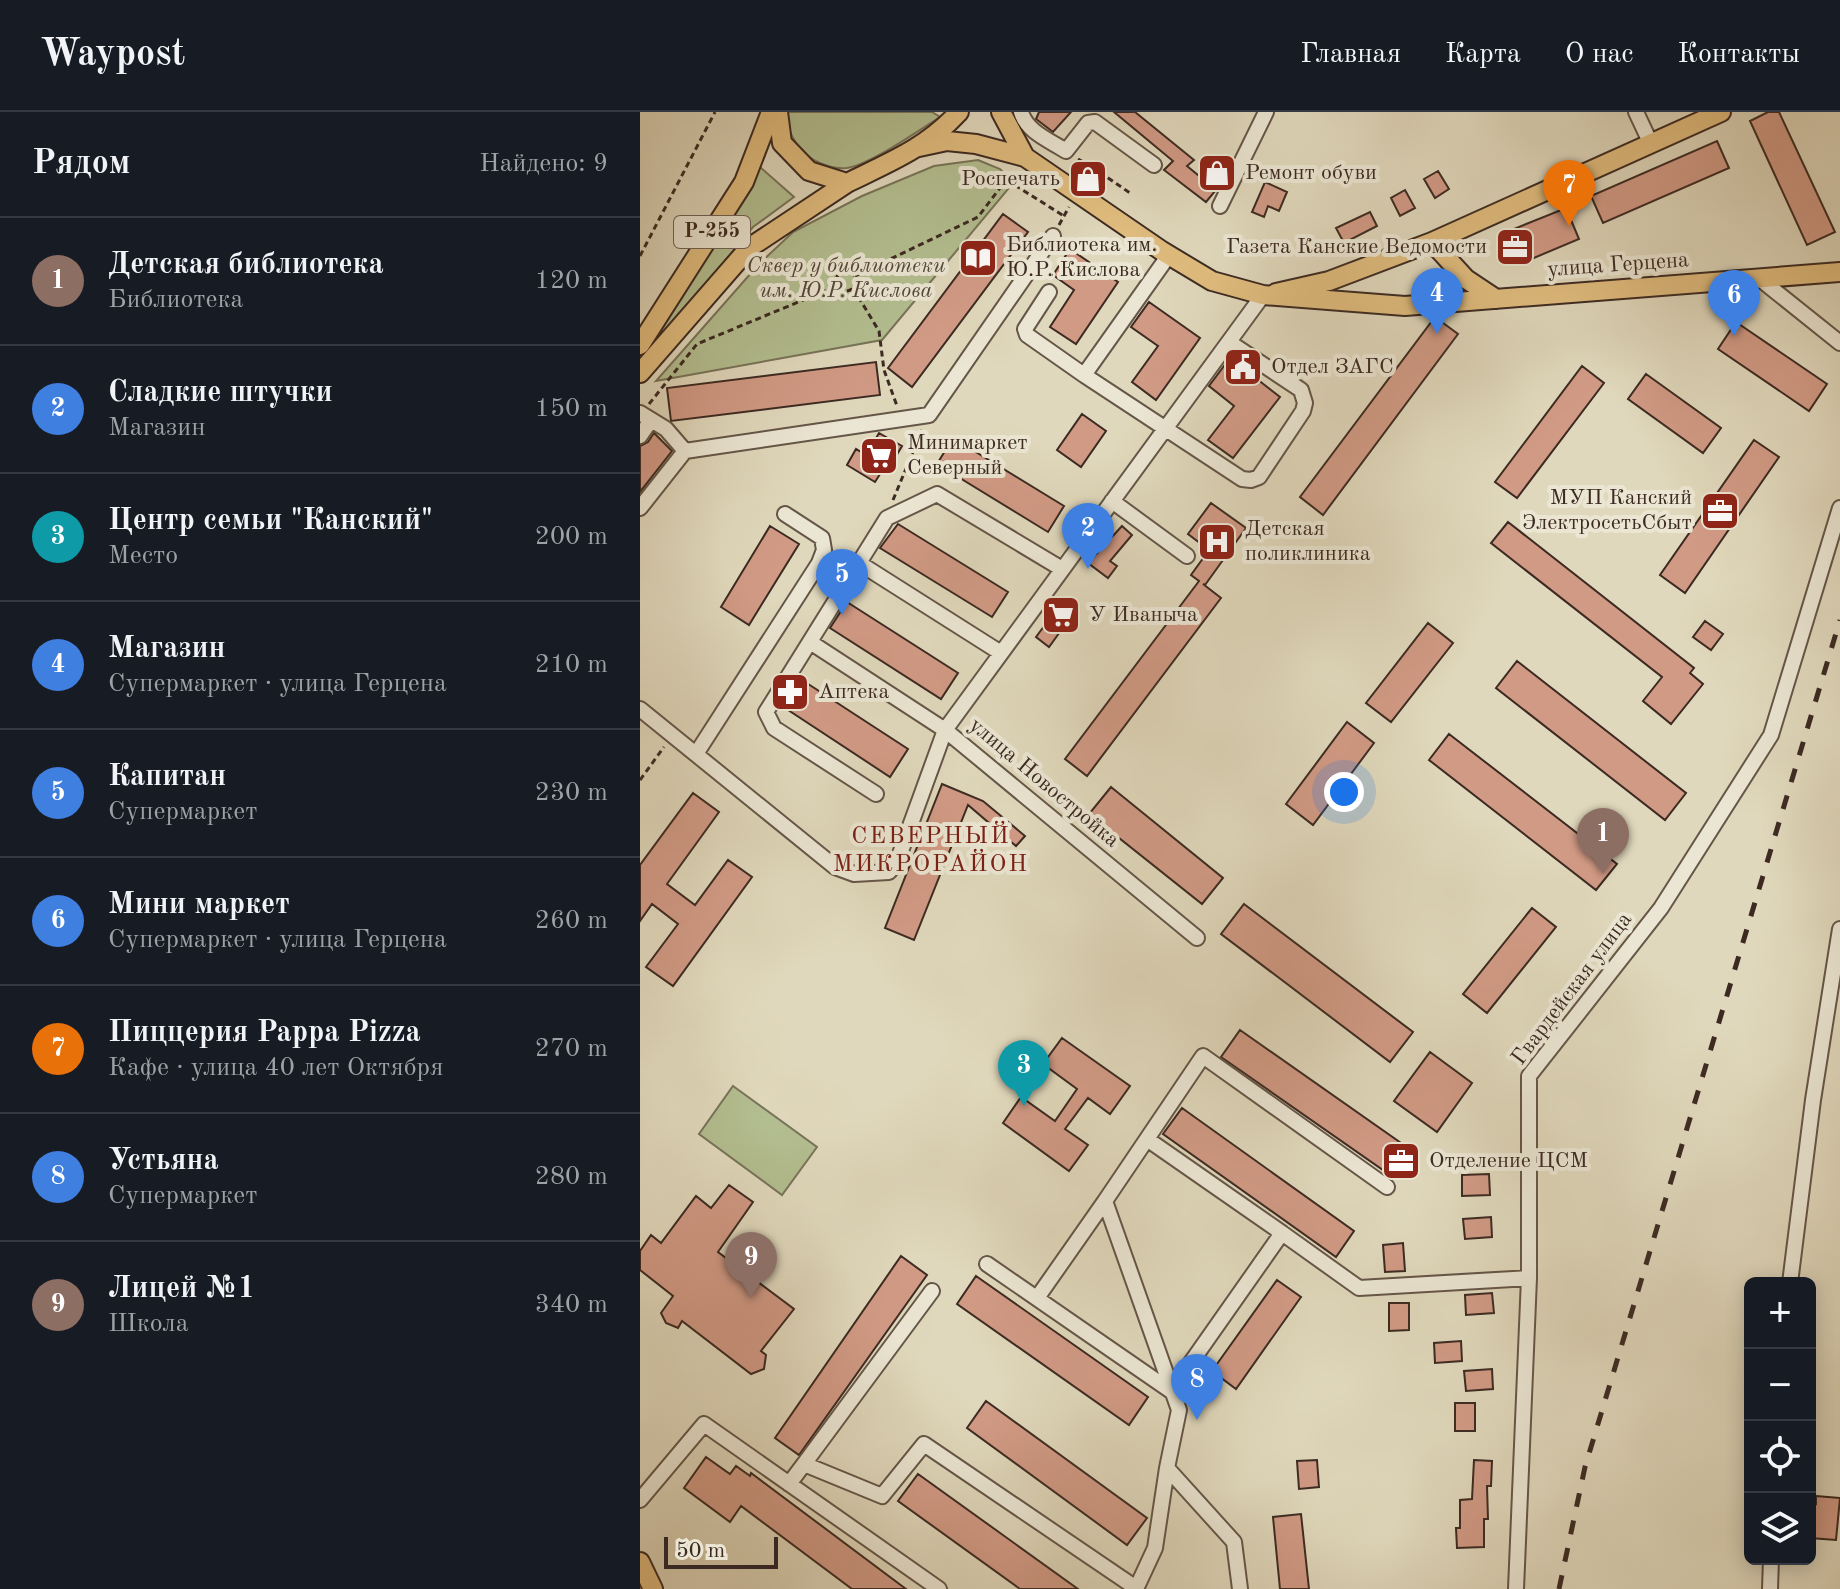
<!DOCTYPE html>
<html lang="ru">
<meta charset="utf-8">
<style>
body{margin:0;font-family:"Old Standard TT",serif;background:#20242c;color:#f1f3f6}
.controls{position:absolute;right:24px;bottom:24px;display:grid;overflow:hidden;border-radius:12px;box-shadow:0 4px 20px #0003}
.controls button{width:72px;height:72px;display:grid;place-items:center;padding:0;border:0;border-bottom:2px solid #363941;background:#171b24;color:#f1f3f6;font:40px sans-serif}
.scale{position:absolute;left:24px;bottom:20px;width:114px;box-sizing:border-box;padding-left:8px;border:4px solid #3c2a22;border-top:0;font-size:22px;line-height:28px;white-space:nowrap;color:#3c2a22;-webkit-text-stroke:6px #ebe6d3;paint-order:stroke}
.you{position:absolute;left:704px;top:680px;width:28px;height:28px;margin:-20px;border:6px solid #fff;border-radius:50%;background:#1a73e8;box-shadow:0 0 0 12px #1a73e833}
.badge{display:grid;place-items:center;width:52px;height:52px;border-radius:50%;background:#c59692;color:#fff;font-size:26px;font-weight:700}
.pin{position:absolute;translate:-50% -66px;filter:drop-shadow(0 2px 4px #0008)}
.pin::after{content:'';position:absolute;top:42px;width:28px;height:24px;background:inherit;clip-path:polygon(0 0,100% 0,50% 100%)}
.list{margin:0;padding:0;list-style:none}
h2{display:flex;justify-content:space-between;align-items:center;height:104px;margin:0;padding:0 32px;font-size:34px}
h2 small{font-size:26px;font-weight:400;color:#9ea1a6}
.list li{display:grid;grid-template-columns:52px 1fr auto;gap:24px;align-items:center;box-sizing:border-box;height:128px;padding:0 32px;border-top:2px solid #363941}
.list b{display:block;font-size:30px;white-space:nowrap}
.list p{margin:0;font-size:26px;white-space:nowrap;color:#9ea1a6}
.list em{font-size:26px;font-style:normal;color:#9ea1a6}
.icon{flex:none;width:44px;height:44px;fill:none;stroke:currentColor;stroke-width:2;stroke-linecap:round;stroke-linejoin:round}
.map{position:relative;flex:none;width:1200px;height:1477px;overflow:hidden}
header{display:flex;align-items:center;gap:48px;box-sizing:border-box;height:112px;padding:0 40px;background:#171b24;border-bottom:2px solid #363941}
header strong{font-size:38px}
nav{display:flex;gap:44px;margin-inline-start:auto;font-size:28px}
main{display:flex}
aside{flex:1;background:#171b24}
.map>svg:first-child{display:block}
.green{fill:#b3be90;stroke:#787459;stroke-width:2}
.building{fill:#d19a85;stroke:#3c2a22;stroke-width:2}
.lines{fill:none;stroke-linecap:round;stroke-linejoin:round}
.minor-casing{stroke:#655648;stroke-width:18}
.major-casing{stroke:#3c2a22;stroke-width:22}
.path{stroke:#3c2a22;stroke-width:3;stroke-dasharray:6 4;stroke-linecap:butt}
.minor{stroke:#ebe6d3;stroke-width:14}
.major{stroke:#e0bc7e;stroke-width:18}
.rail{stroke:#3c2a22;stroke-width:5;stroke-dasharray:14 14;stroke-linecap:butt}
.labels{text-anchor:middle;dominant-baseline:central;stroke-width:8;stroke-linejoin:round;paint-order:stroke}
.shield{fill:#ebe6d3;stroke:#706257;stroke-width:2}
.shield-label{font-size:20px;font-weight:bold;fill:#3c2a22}
.poi-label{font-size:22px;fill:#3c2a22;stroke:#ebe6d3;text-anchor:start}
.street-label{font-size:22px;fill:#3c2a22;stroke:#ebe6d3}
.park-label{font-size:22px;font-style:italic;fill:#544838;stroke:#ebe6d3}
.neighbourhood-label{font-size:24px;letter-spacing:2px;fill:#7a1f14;stroke:#ebe6d3}
</style>
<header>
<strong>Waypost</strong>
<nav><a>Главная</a><a>Карта</a><a>О нас</a><a>Контакты</a></nav>
</header>
<main>
<aside>
<h2>Рядом<small>Найдено: 9</small></h2>
<ul class="list">
<li><span class="badge" style="background:#8d6e63">1</span><div><b>Детская библиотека</b><p>Библиотека</p></div><em>120 m</em></li>
<li><span class="badge" style="background:#3f7fe0">2</span><div><b>Сладкие штучки</b><p>Магазин</p></div><em>150 m</em></li>
<li><span class="badge" style="background:#0f9aa8">3</span><div><b>Центр семьи &quot;Канский&quot;</b><p>Место</p></div><em>200 m</em></li>
<li><span class="badge" style="background:#3f7fe0">4</span><div><b>Магазин</b><p>Супермаркет · улица Герцена</p></div><em>210 m</em></li>
<li><span class="badge" style="background:#3f7fe0">5</span><div><b>Капитан</b><p>Супермаркет</p></div><em>230 m</em></li>
<li><span class="badge" style="background:#3f7fe0">6</span><div><b>Мини маркет</b><p>Супермаркет · улица Герцена</p></div><em>260 m</em></li>
<li><span class="badge" style="background:#e8710a">7</span><div><b>Пиццерия Pappa Pizza</b><p>Кафе · улица 40 лет Октября</p></div><em>270 m</em></li>
<li><span class="badge" style="background:#3f7fe0">8</span><div><b>Устьяна</b><p>Супермаркет</p></div><em>280 m</em></li>
<li><span class="badge" style="background:#8d6e63">9</span><div><b>Лицей №1</b><p>Школа</p></div><em>340 m</em></li>
</ul>
</aside>
<div class="map">
<svg width="1200" height="1477" viewBox="0 0 1200 1477">
<rect width="100%" height="100%" fill="#e0d8bc"/>
<filter id="stains"><feTurbulence type="fractalNoise" baseFrequency=".0025" numOctaves="4"/><feColorMatrix values="0 0 0 0 .2 0 0 0 0 .09 0 0 0 0 .02 0 0 0 .5 -.17"/></filter>
<radialGradient id="worn" r=".72"><stop offset=".6" stop-color="#630" stop-opacity="0"/><stop offset="1" stop-color="#630" stop-opacity=".3"/></radialGradient>
<path class="green" d="M146,0H292L300,5C278,19 231,52 207,56C190,58 168,48 158,34C151,24 145,13 146,0Z
M338,48L360,57L369,66V76L242,228L16,269L119,152L153,120L222,84L294,54Z
M120,55L154,85L113,115L0,251V241Z
M93,974L177,1035L142,1083L59,1022Z"/>
<path class="building" d="M399,0H431L413,20L396,7Z
M474,0H495L554,48L547,54L576,78L566,90L524,58L533,49Z
M1128,0H1139L1195,120L1167,133L1110,9Z
M1077,29L1089,56L963,111L951,84Z
M798,59L809,77L795,86L784,67Z
M625,70L647,80L639,99L628,94L624,105L612,100Z
M765,78L775,96L760,104L751,86Z
M926,96L939,127L877,153L864,121Z
M730,100L737,114L704,131L696,116Z
M363,102L388,120L272,275L248,256Z
M430,137L478,170L436,232L410,215L434,178L413,163Z
M509,190L560,226L516,288L492,270L518,234L491,215Z
M795,205L818,222L683,403L660,385Z
M1096,210L1187,272L1169,299L1078,237Z
M590,246L640,285L593,346L568,328L594,294L569,274Z
M236,250L240,283L31,309L27,276Z
M942,254L964,271L877,386L855,370Z
M1006,262L1081,316L1063,341L988,287Z
M442,302L466,319L441,355L417,338Z
M14,321L32,339L0,380V334L8,330Z
M239,321L262,334L246,361L242,359L235,370L207,353L216,337L226,343Z
M313,326L424,394L408,420L297,352Z
M1114,328L1139,345L1045,481L1020,463Z
M571,391L606,416L565,473L563,472L581,486L447,664L425,647L559,469L551,463L569,438L548,422Z
M868,410L1054,556L1050,561L1063,572L1031,612L1003,589L1022,565L851,431Z
M258,412L368,480L352,505L240,436Z
M130,414L159,432L109,513L81,495Z
M482,414L492,423L470,449L477,454L468,466L448,451Z
M207,490L318,561L301,587L190,516Z
M422,490L435,499L409,535L396,525Z
M1065,509L1083,522L1071,538L1053,525Z
M788,511L813,531L751,610L726,591Z
M877,549L1046,681L1025,708L856,576Z
M159,566L268,637L250,665L142,594Z
M707,610L734,631L673,713L646,692Z
M809,622L977,752L956,778L789,648Z
M302,672L343,689L385,724L376,734L328,693L274,828L245,816Z
M471,675L583,766L562,792L449,702Z
M53,681L79,700L27,772L55,793L88,748L112,765L33,874L6,855L38,812L12,792L0,809V753Z
M604,792L773,920L750,950L581,822Z
M892,796L916,815L847,901L823,882Z
M600,918L771,1038L753,1065L581,945Z
M422,926L490,974L470,1002L448,986L425,1017L448,1033L429,1059L363,1011L381,985L415,1009L437,977L403,952Z
M790,940L832,971L797,1020L754,989Z
M542,996L714,1119L696,1145L523,1022Z
M849,1062L850,1083L822,1084V1063Z
M89,1073L113,1090L78,1140L154,1197L121,1239L126,1243L124,1257L111,1262L42,1209L38,1216L26,1211L21,1201L33,1184L0,1158V1139L11,1123L21,1131L56,1084L71,1096Z
M851,1105L852,1125L825,1127L823,1107Z
M763,1131L765,1159L745,1160L743,1133Z
M261,1144L287,1163L159,1343L135,1326Z
M336,1164L508,1285L489,1313L317,1192Z
M637,1168L661,1185L596,1277L572,1259Z
M852,1181L854,1201L826,1203L825,1183Z
M749,1191H769V1218L749,1219Z
M821,1229L822,1249L795,1251L794,1231Z
M852,1257L853,1277L826,1279L824,1259Z
M346,1289L507,1406L487,1433L327,1316Z
M815,1291H835V1319H815Z
M66,1345L90,1362L96,1354L110,1364L111,1361L266,1477H212L101,1394L90,1410L44,1376Z
M677,1348L679,1375L659,1377L657,1349Z
M834,1348L852,1349L851,1374H847L848,1407H844V1435L817,1436L816,1416H820V1388L832,1387Z
M278,1362L438,1477H380L258,1389Z
M1176,1384L1200,1386L1196,1428L1170,1426V1391L1176,1392Z
M661,1402L669,1477H640L633,1405Z"/>
<g class="lines">
<defs>
<path id="minor" d="M381,0C387,20 409,28 426,39L448,11L455,10L514,53
M996,0L1011,32
M580,94L626,0
M529,143L444,263L602,367L611,368L619,365L663,299L665,291L661,278L589,230
M1120,167L1200,231
M409,180L385,217L387,223L444,263
M0,301L26,317L45,339
M0,324L11,308
M472,389L547,444
M0,396L45,339L289,303L413,124
M219,451L361,541
M0,597L195,755L214,762L249,760L257,750L305,618L170,530
M56,642L179,451L184,438L182,426L145,402
M236,682L134,616L126,600L247,406L297,382L422,457
M557,826L305,618L623,183
M507,1027L642,1121
M347,1152L531,1279L642,1121L719,1176L889,1166
M1150,1171L1173,988L1200,817
M397,1186L465,1089
M164,1352L292,1179
M149,1372L164,1352L242,1384L284,1332L496,1476
M0,1388L64,1312L299,1477
M496,1477L515,1436L527,1356
M600,1477L594,1430L527,1356L539,1298L465,1089L563,944L747,1075
M876,1477L889,1166V964L1021,796L1131,623L1200,396
M1130,1477L1131,1447"/>
<path id="major" d="M138,0L142,31L169,59L207,71C250,50 286,36 319,0
M361,0L385,45
M279,35L307,29L336,32L385,45L522,139L572,169L623,183L765,194L1200,160
M792,130L826,167L856,187
M636,181L689,169L792,130L1081,0
M0,233L104,70L131,0
M0,261L109,136L207,71
M0,1450L13,1477"/>
</defs>
<use href="#minor" class="minor-casing"/>
<use href="#major" class="major-casing"/>
<path class="path" d="M438,47L455,57
M447,69L455,57L490,81
M419,113L429,95
M0,144L75,0
M196 169a10 10 0 1 1 20 0a10 10 0 1 1-20 0Z
M215,164L338,105L363,72H373L424,104
M213,176L239,219L244,258L257,294
M9,292L57,232L197,174
M253,388L282,318
M0,668L24,635"/>
<use href="#minor" class="minor"/>
<use href="#major" class="major"/>
<path class="rail" d="M919,1477L945,1355L1200,508"/>
</g>
<defs>
<symbol id="shop-square" viewBox="-11 -11 22 22"><rect x="-9" y="-9" width="18" height="18" rx="4" fill="#8f2418" stroke="#ebe6d3"/><path d="M-5-2.5h2.3a2.7 3.5 0 0 1 5.4 0H5L5.5 6h-11ZM-1.5-2.5h3a1.5 2.3 0 0 0-3 0Z" fill="#fff"/></symbol>
<symbol id="office-square" viewBox="-11 -11 22 22"><rect x="-9" y="-9" width="18" height="18" rx="4" fill="#8f2418" stroke="#ebe6d3"/><path d="M-6-3h4V-5.5h4V-3h4V5H-6ZM-1-4.5V-3h2v-1.5ZM-6 0V1H6V0Z" fill="#fff"/></symbol>
<symbol id="library-square" viewBox="-11 -11 22 22"><rect x="-9" y="-9" width="18" height="18" rx="4" fill="#8f2418" stroke="#ebe6d3"/><path d="M-6-4Q-3-5.5-.7-3.5V5Q-3 3-6 4ZM6-4Q3-5.5 .7-3.5V5Q3 3 6 4Z" fill="#fff"/></symbol>
<symbol id="civic-square" viewBox="-11 -11 22 22"><rect x="-9" y="-9" width="18" height="18" rx="4" fill="#8f2418" stroke="#ebe6d3"/><path d="M-.6-6.5H3V-4.5H.6V-3L4-1V1h2V6H-6V1h2V-1L-.6-3ZM-1.2 2.5V6h2.4V2.5Z" fill="#fff"/></symbol>
<symbol id="supermarket-square" viewBox="-11 -11 22 22"><rect x="-9" y="-9" width="18" height="18" rx="4" fill="#8f2418" stroke="#ebe6d3"/><path d="M-6-5.5h2.5l.6 2H6L4.5 2H-2.5L-4.4-4H-6ZM-1.5 3.2a1.3 1.3 0 1 0 .1 0ZM3 3.2a1.3 1.3 0 1 0 .1 0Z" fill="#fff"/></symbol>
<symbol id="hospital-square" viewBox="-11 -11 22 22"><rect x="-9" y="-9" width="18" height="18" rx="4" fill="#8f2418" stroke="#ebe6d3"/><path d="M-5-5h3v3.5h4V-5h3V5h-3V1.5h-4V5h-3Z" fill="#fff"/></symbol>
<symbol id="pharmacy-square" viewBox="-11 -11 22 22"><rect x="-9" y="-9" width="18" height="18" rx="4" fill="#8f2418" stroke="#ebe6d3"/><path d="M-2-6h4v4h4v4h-4v4h-4v-4h-4v-4h4Z" fill="#fff"/></symbol>
</defs>
<g fill-rule="evenodd">
<use href="#shop-square" x="555" y="39" width="44" height="44"/>
<use href="#shop-square" x="426" y="45" width="44" height="44"/>
<use href="#office-square" x="853" y="113" width="44" height="44"/>
<use href="#library-square" x="316" y="124" width="44" height="44"/>
<use href="#civic-square" x="581" y="233" width="44" height="44"/>
<use href="#supermarket-square" x="217" y="322" width="44" height="44"/>
<use href="#office-square" x="1058" y="377" width="44" height="44"/>
<use href="#hospital-square" x="555" y="408" width="44" height="44"/>
<use href="#supermarket-square" x="399" y="481" width="44" height="44"/>
<use href="#pharmacy-square" x="128" y="558" width="44" height="44"/>
<use href="#office-square" x="739" y="1027" width="44" height="44"/>
</g>
<g class="labels">
<rect class="shield" x="34" y="104" width="76" height="32" rx="6"/>
<g class="shield-label">
<text x="72" y="120">Р-255</text>
</g>
<g class="poi-label">
<text x="605" y="61">Ремонт обуви</text>
<text x="420" y="67" text-anchor="end">Роспечать</text>
<text x="366" y="133">Библиотека им.<tspan x="366" dy="25">Ю.Р. Кислова</tspan></text>
<text x="847" y="135" text-anchor="end">Газета Канские Ведомости</text>
<text x="631" y="255">Отдел ЗАГС</text>
<text x="267" y="331">Минимаркет<tspan x="267" dy="25">Северный</tspan></text>
<text x="1052" y="386" text-anchor="end">МУП Канский<tspan x="1052" dy="25">ЭлектросетьСбыт</tspan></text>
<text x="605" y="417">Детская<tspan x="605" dy="25">поликлиника</tspan></text>
<text x="449" y="503">У Иваныча</text>
<text x="178" y="580">Аптека</text>
<text x="789" y="1049">Отделение ЦСМ</text>
</g>
<g class="street-label">
<text transform="translate(978 153) rotate(-4)">улица Герцена</text>
<text transform="translate(404 671) rotate(40)">улица Новостройка</text>
<text transform="translate(932 877) rotate(-53)">Гвардейская улица</text>
</g>
<g class="park-label">
<text x="206" y="154">Сквер у библиотеки<tspan x="206" dy="25">им. Ю.Р. Кислова</tspan></text>
</g>
<g class="neighbourhood-label">
<text x="291" y="725">СЕВЕРНЫЙ<tspan x="291" dy="28">МИКРОРАЙОН</tspan></text>
</g>
</g>
<rect width="100%" height="100%" filter="url(#stains)"/>
<rect width="100%" height="100%" fill="url(#worn)"/>
</svg>
<div class="controls">
<button>+</button>
<button>−</button>
<button><svg class="icon" aria-label="locate" viewBox="0 0 24 24"><circle cx="12" cy="12" r="6"/><path d="M12 2v4M12 18v4M2 12h4M18 12h4"/></svg></button>
<button><svg class="icon" aria-label="layers" viewBox="0 0 24 24"><path d="M12 4l9 5-9 5-9-5zM3 14l9 5 9-5"/></svg></button>
</div>
<div class="scale">50 m</div>
<div class="you"></div>
<div class="pin badge" style="left:963px;top:762px;background:#8d6e63">1</div>
<div class="pin badge" style="left:448px;top:457px;background:#3f7fe0">2</div>
<div class="pin badge" style="left:384px;top:994px;background:#0f9aa8">3</div>
<div class="pin badge" style="left:797px;top:222px;background:#3f7fe0">4</div>
<div class="pin badge" style="left:202px;top:503px;background:#3f7fe0">5</div>
<div class="pin badge" style="left:1094px;top:224px;background:#3f7fe0">6</div>
<div class="pin badge" style="left:929px;top:114px;background:#e8710a">7</div>
<div class="pin badge" style="left:557px;top:1308px;background:#3f7fe0">8</div>
<div class="pin badge" style="left:111px;top:1186px;background:#8d6e63">9</div>
</div>
</main>
